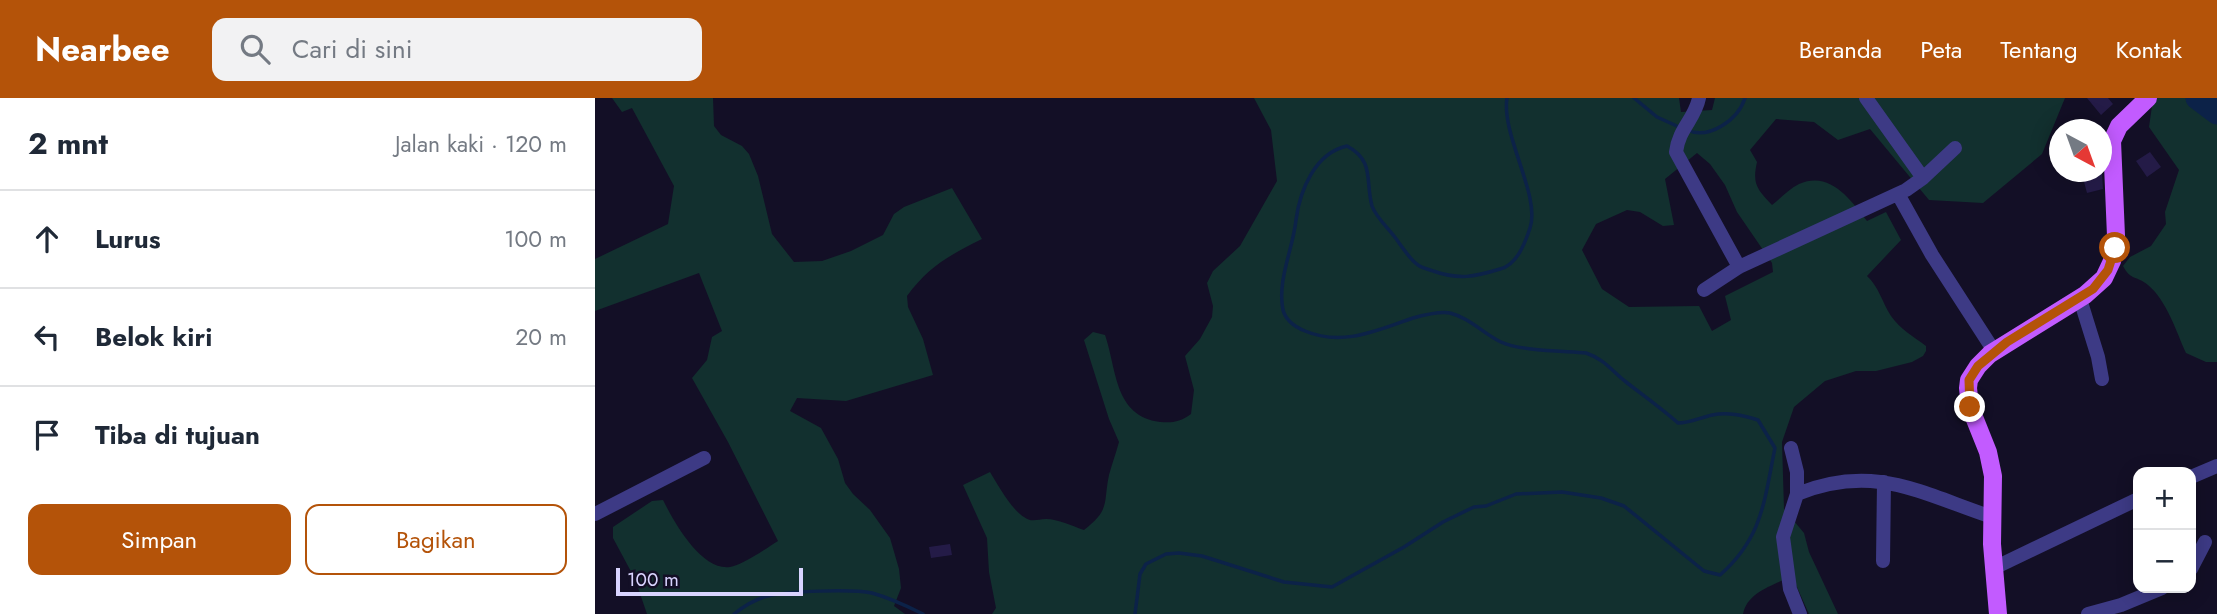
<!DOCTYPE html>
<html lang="id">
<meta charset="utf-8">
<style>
body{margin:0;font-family:Jost,sans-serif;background:#f2f2f3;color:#1f2937}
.controls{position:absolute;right:21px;bottom:21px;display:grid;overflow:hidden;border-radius:14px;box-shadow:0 4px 18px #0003}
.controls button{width:63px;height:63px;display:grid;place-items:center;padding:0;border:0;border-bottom:2px solid #e0e1e3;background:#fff;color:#1f2937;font:35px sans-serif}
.compass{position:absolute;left:1454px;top:21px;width:63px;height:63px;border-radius:50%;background:#fff;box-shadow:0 4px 18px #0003;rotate:139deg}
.scale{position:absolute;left:21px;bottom:18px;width:187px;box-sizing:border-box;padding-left:7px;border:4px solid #d9d4ff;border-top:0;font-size:19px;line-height:24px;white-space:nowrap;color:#d9d4ff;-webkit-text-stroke:5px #130f26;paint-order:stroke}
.stop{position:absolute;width:21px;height:21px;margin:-16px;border:5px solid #b45309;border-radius:50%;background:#fff}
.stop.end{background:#b45309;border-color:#fff;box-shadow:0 2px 7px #0008}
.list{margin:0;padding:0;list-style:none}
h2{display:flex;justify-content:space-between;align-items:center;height:91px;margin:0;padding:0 28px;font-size:30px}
h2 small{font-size:23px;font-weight:400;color:#747a83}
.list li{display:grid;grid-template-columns:46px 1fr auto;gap:21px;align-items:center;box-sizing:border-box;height:98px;padding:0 28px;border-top:2px solid #e0e1e3}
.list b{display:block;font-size:26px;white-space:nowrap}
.list em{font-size:23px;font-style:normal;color:#747a83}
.actions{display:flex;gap:14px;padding:21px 28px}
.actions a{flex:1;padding:16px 0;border:2px solid #b45309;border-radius:14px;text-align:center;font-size:24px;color:#b45309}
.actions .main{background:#b45309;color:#fff}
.icon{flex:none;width:38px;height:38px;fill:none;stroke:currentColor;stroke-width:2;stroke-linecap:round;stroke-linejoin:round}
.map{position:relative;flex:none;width:1622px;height:516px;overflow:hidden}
header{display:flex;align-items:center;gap:42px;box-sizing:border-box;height:98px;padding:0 35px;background:#b45309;color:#fff}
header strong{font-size:33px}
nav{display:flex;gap:38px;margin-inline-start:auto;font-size:24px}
.search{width:490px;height:63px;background:#f2f2f3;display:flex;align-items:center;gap:18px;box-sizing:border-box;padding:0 24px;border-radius:14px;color:#747a83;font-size:26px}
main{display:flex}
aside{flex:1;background:#fff}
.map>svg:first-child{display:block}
.green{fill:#12302f;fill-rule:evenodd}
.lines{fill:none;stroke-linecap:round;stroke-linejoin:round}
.stream{stroke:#0c2248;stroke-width:3.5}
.river{stroke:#0c2248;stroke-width:23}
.building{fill:#241b47}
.minor{stroke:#3d3a85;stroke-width:14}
.major{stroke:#c25bff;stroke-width:18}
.route{stroke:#b45309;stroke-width:9}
</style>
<header>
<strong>Nearbee</strong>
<div class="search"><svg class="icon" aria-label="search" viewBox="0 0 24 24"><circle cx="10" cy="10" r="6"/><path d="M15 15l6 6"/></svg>Cari di sini</div>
<nav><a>Beranda</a><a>Peta</a><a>Tentang</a><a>Kontak</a></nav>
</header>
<main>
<aside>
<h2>2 mnt<small>Jalan kaki · 120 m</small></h2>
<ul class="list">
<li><svg class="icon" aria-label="ahead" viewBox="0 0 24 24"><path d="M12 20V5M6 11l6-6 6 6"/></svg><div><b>Lurus</b></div><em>100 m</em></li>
<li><svg class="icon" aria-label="left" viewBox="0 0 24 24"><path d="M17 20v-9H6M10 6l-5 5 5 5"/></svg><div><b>Belok kiri</b></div><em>20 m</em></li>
<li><svg class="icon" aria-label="arrive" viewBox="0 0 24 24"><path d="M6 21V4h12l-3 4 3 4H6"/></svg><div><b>Tiba di tujuan</b></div></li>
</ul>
<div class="actions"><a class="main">Simpan</a><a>Bagikan</a></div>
</aside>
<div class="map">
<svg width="1622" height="516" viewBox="0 0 1622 516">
<rect width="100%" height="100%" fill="#130f26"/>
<path class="green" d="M17,0H118L119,28L126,37L147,48L154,56L163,78L177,136L199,164L227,163L256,153L288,137L299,116L309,109L357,90L387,141C355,157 334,168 312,198L313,209L328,241L338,277L251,303L202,300L195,313L226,330L243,361L250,385L258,396L275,412L295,440L304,471L306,490L299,508L310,516H52L40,481L18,440V429L57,403L68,402C79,424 106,473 135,469C146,468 172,450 183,443L133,344L97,280L112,262L117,239L127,233L104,175L0,213V161L73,126L79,88L37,10L27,14Z
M659,0H1084L1086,14L1117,12L1120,0H1470L1447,56L1388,105L1334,102L1275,31L1243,42L1219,24L1181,21L1155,52L1162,64C1157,86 1162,91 1177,107C1186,100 1194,91 1204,86C1235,72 1256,102 1272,123L1291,114L1306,142L1272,178C1284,189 1287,204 1296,218C1304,230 1319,239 1331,248V253L1328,258L1317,264L1281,273H1261L1230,283L1199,309L1187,344L1189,411L1209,435L1214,454L1243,516H1214L1197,478C1179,487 1152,494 1148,516H397L401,510L394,474L392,440L368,387L395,374C403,387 416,411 429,419C436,425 443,421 451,421C463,421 477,428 489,432C516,411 508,405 514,377C517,366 521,355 524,344L514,321L489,242L498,234L510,237C522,272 519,318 565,324C578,325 585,324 596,316L599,292L590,258L605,241L617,219L618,208L612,185L618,173L645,148L682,83L676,32ZM1102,55L1115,66L1130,87L1142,114L1177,165L1178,174L1130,198L1136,222L1117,233L1104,208L1034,209L1007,191L987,152L1001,126L1032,112L1045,114L1068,128L1079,127L1070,81Z
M1554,0H1622V264H1611L1591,255C1581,233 1572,203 1553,187C1541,177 1536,183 1528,168L1535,159L1556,148L1571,126L1570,114L1584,72L1554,29L1557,8Z"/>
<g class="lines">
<path class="stream" d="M1039,0L1062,19L1084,29
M1092,32C1114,42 1143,22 1150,0
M139,516C149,508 160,501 173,498C192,493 258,491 277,495C295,500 312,508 328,516
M540,516L545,476L551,466L571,456L584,455L607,458L689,484L737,489L809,449L848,424L879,409L891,408L921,396L967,394L1006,400L1029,408L1109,473L1125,477C1168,439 1169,403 1180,350L1163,322C1147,317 1133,314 1117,317C1104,320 1095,325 1083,325C1066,310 1049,298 1031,284C1017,273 1009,261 991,255C969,253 925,253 906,244C889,236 875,220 855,215C844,213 829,217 818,220C782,232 748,249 710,233C700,229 691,223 688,212C682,182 698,151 701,122C705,92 720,55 752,48C780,63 770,83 777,108C781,119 792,129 799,138C806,147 814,161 823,167C827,170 833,171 838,173C864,182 879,179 905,171C922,167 930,145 935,130C946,98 906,37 912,0"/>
<path class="river" d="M1602,0L1622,15"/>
</g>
<path class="building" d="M1492,0H1513L1518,6L1506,17Z
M1555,54L1566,69L1552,79L1541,63Z
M1507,75L1508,91L1492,95L1488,80Z
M355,446L357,457L336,460L334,449Z"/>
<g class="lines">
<path class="minor" d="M1104,0C1100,21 1084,30 1081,54L1144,169
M1271,0L1328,80
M1303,96L1337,157L1399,253
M1109,192L1144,169L1311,92L1328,80L1360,50
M1485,201L1503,259L1507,281
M1196,350L1202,374V396L1188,439L1195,491L1205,516
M1596,379L1622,368
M1202,396C1279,365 1325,395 1397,419
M0,416L109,360
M1288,463L1289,384
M1399,470L1543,401
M1596,471L1610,444
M1493,516L1526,507L1567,490"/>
<path class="major" d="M1403,516L1397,446L1398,378L1393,354L1375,309L1373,290L1374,282L1383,268L1395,256L1490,197L1509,180L1517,163L1521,138L1517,43L1524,28L1553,0"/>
</g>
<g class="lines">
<path class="route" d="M1375,309L1374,282L1383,268L1412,244L1498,191L1513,172L1520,150"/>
</g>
</svg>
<div class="controls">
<button>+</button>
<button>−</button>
</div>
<svg class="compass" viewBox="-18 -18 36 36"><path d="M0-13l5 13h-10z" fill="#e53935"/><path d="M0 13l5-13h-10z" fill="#747a83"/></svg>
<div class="scale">100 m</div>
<div class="stop" style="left:1520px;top:150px"></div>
<div class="stop end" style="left:1375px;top:309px"></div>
</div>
</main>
